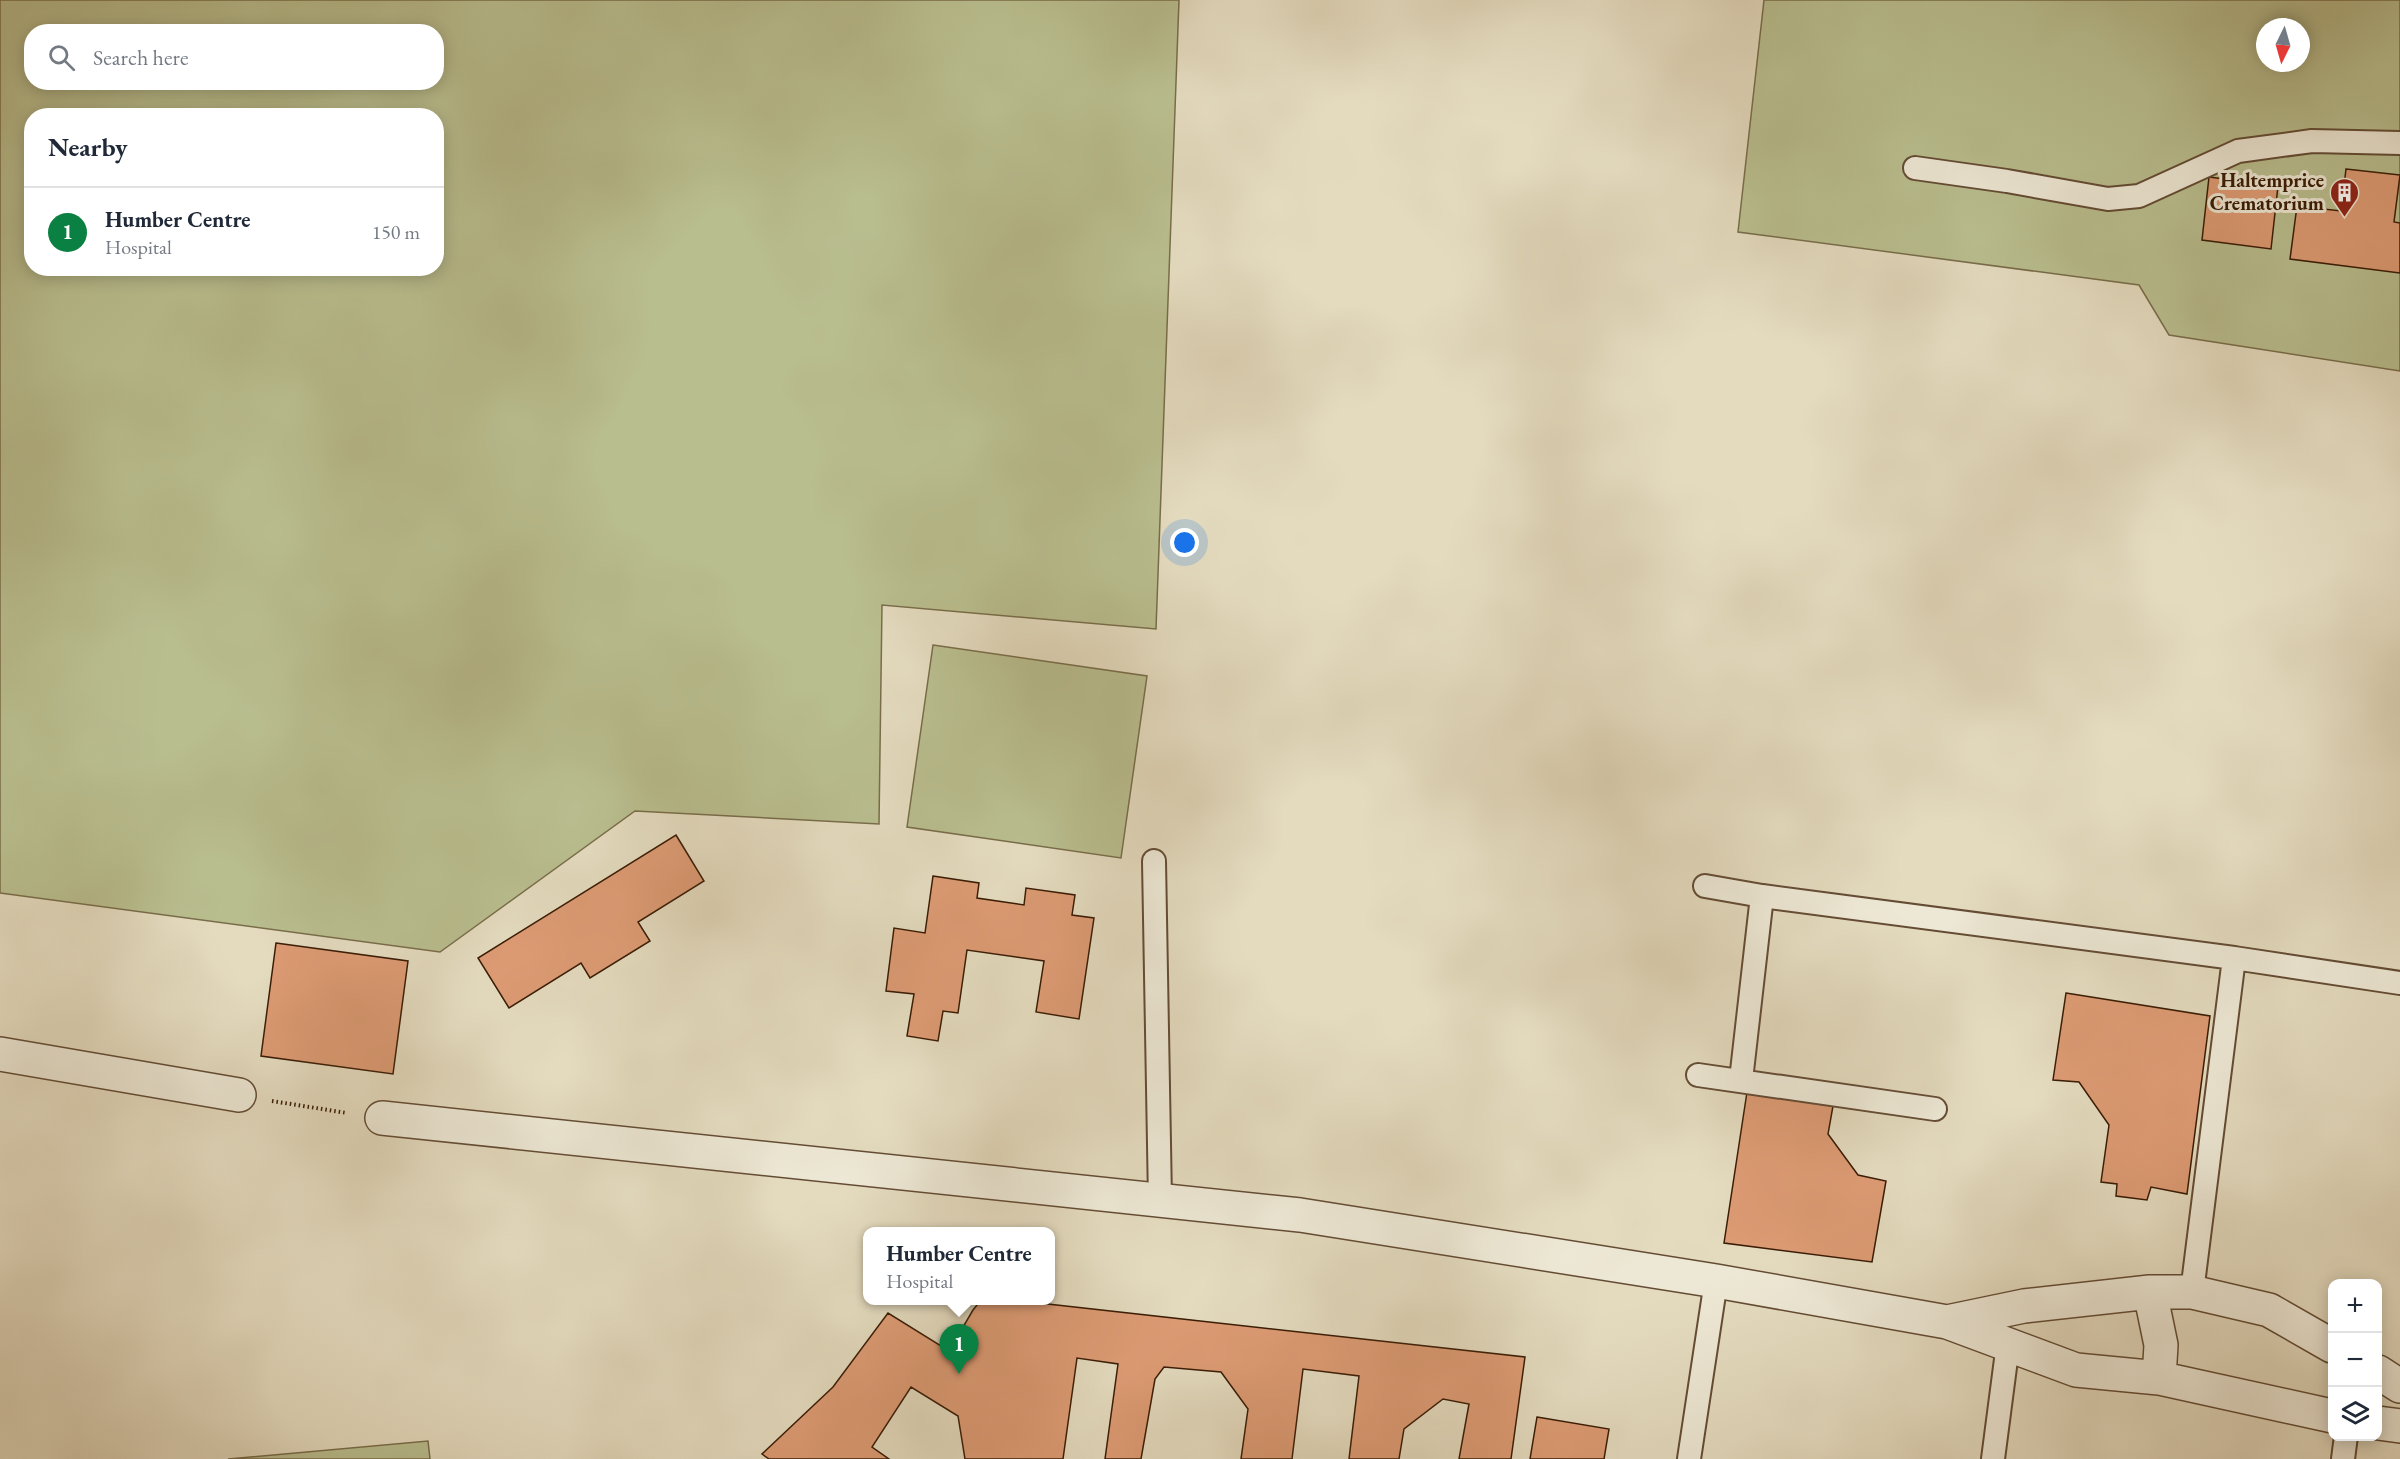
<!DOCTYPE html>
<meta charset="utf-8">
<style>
body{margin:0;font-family:"EB Garamond",serif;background:#f6f6f7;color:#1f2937}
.controls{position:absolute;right:18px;bottom:18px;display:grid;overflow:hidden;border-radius:12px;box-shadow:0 3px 15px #0003}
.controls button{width:54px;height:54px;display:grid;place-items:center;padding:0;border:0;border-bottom:2px solid #e0e1e3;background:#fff;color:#1f2937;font:30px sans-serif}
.compass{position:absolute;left:2256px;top:18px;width:54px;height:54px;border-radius:50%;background:#fff;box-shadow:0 3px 15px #0003;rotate:185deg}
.you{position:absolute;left:1185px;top:543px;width:21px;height:21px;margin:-15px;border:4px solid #fff;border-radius:50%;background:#1a73e8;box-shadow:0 0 0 9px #1a73e833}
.badge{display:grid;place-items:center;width:39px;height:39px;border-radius:50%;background:#0b8043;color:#fff;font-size:20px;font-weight:700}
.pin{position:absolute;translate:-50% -50px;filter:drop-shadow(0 2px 3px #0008)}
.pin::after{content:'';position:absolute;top:32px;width:21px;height:18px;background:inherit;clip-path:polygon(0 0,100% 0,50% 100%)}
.popup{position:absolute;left:863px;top:1227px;width:192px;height:78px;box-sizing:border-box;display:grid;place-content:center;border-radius:12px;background:#fff;filter:drop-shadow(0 2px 4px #0005);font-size:20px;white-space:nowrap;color:#747a83}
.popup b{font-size:22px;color:#1f2937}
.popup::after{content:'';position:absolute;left:50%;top:100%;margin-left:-12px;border:12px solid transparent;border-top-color:#fff}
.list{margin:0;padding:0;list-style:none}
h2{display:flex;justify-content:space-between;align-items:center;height:78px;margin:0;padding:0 24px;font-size:26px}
h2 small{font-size:20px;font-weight:400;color:#747a83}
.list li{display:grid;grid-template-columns:39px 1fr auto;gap:18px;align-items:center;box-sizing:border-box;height:90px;padding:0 24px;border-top:2px solid #e0e1e3}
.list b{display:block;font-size:22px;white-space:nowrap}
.list p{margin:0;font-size:20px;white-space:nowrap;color:#747a83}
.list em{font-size:20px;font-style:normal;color:#747a83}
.icon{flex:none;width:33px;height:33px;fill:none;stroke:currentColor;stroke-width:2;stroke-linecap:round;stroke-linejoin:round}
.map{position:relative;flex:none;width:2400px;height:1459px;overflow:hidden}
.search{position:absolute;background:#fff;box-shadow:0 3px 15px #0003;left:24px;top:24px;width:420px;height:66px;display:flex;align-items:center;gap:15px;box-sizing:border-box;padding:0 21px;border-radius:24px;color:#747a83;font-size:22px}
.panel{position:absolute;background:#fff;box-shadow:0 3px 15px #0003;left:24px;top:108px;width:420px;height:168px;border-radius:24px}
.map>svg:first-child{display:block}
.green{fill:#b9be8f;stroke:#796d4a;stroke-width:1.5;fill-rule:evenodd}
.building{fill:#dd9b74;stroke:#391c05;stroke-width:1.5}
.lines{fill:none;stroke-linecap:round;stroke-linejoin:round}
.service-casing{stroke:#644c34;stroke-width:26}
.minor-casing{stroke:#644c34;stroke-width:36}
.path{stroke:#391c05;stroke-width:4;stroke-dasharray:1.5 3;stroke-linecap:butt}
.service{stroke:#ede8d5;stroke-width:22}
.minor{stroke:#ede8d5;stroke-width:33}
.labels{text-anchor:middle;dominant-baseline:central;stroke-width:6;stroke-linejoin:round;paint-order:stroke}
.poi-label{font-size:20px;font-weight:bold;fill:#391c05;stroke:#ede8d5;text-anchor:end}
</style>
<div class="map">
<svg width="2400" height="1459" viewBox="0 0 2400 1459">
<rect width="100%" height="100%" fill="#e4dbbf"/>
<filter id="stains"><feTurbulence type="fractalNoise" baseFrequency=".00333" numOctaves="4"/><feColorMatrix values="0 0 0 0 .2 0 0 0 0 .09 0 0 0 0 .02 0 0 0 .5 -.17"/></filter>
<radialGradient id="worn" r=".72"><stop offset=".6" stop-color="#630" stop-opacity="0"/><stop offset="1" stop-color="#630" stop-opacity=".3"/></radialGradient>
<path class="green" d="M0,0H1179L1156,629L882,605L879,824L635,811L440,952L0,893ZM32,32H436V82H32ZM32,116H436V268H32Z
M1764,0H2400V371L2169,335L2139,285L1738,232ZM2265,27H2301V63H2265Z
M933,645L1147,676L1121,858L907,827Z
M428,1441L430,1459H228Z"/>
<path class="building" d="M2346,169L2400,175L2394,222L2400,223V273L2290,259L2297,206L2341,211Z
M2209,177L2278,186L2271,249L2202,240Z
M676,835L704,881L638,922L650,941L590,978L581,963L509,1008L478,958Z
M933,876L979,883L977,898L1024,905L1026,888L1075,895L1072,915L1094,918L1079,1019L1036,1012L1044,961L967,950L958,1013L943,1011L938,1041L907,1036L914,994L886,991L894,928L925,933Z
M276,943L408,961L393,1074L261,1056Z
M2066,993L2210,1016L2187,1194L2151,1187L2147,1200L2116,1196L2117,1184L2101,1182L2109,1125L2079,1082L2053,1080Z
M1747,1092L1833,1106L1828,1134L1858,1175L1886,1181L1872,1262L1724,1243Z
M981,1300H1039V1303L1525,1357L1511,1459H1459L1469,1404L1443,1399L1404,1429L1399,1459H1349L1359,1376L1303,1369L1292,1459H1241L1248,1409L1221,1372L1164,1367L1155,1379L1141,1459H1105L1118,1364L1077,1358L1063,1459H965L958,1416L911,1387L872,1447L889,1459H769L762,1454L833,1387L888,1313L949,1351L973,1310Z
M1537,1417L1609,1429L1604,1459H1530Z"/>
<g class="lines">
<defs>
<path id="service" d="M1915,168L2007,181L2108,199L2139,196L2238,151L2312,141L2400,143
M1154,861L1160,1200
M1705,886L1762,896L2234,958L2192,1292
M2234,958L2400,983
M1698,1075L1935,1109
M1741,1080L1762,896
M1689,1459L1716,1281
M1993,1459L2008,1344
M2343,1459L2346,1436"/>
<path id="minor" d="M0,1054L239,1095
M382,1118L1300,1215L1716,1281L1947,1322L2076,1370L2159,1378
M1947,1322L2024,1306L2150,1292
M2332,1346L2269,1310L2192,1292H2150L2161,1345L2159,1378L2332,1416
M2378,1372L2400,1386
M2378,1423L2400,1426"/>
</defs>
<use href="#service" class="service-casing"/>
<use href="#minor" class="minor-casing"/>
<path class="path" d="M272,1101L347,1113"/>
<use href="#service" class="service"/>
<use href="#minor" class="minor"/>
</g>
<defs>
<symbol id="building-pin" viewBox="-11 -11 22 30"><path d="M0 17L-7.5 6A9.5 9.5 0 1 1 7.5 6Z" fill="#8f2418" stroke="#ede8d5"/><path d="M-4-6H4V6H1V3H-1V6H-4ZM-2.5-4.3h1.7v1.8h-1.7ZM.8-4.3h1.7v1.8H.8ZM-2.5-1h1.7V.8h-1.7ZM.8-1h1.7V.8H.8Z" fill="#fff"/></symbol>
</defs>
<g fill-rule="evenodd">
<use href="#building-pin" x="2328" y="176" width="33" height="45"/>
</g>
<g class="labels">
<g class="poi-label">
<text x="2324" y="180">Haltemprice<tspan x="2324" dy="23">Crematorium</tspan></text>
</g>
</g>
<rect width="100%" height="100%" filter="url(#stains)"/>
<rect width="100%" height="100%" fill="url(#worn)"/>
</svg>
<div class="controls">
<button>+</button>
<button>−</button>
<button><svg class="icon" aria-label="layers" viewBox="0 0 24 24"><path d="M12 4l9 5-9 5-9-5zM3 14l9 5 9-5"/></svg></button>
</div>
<svg class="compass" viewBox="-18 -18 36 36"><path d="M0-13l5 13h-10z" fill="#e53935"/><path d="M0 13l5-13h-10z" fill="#747a83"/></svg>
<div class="you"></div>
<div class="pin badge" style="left:959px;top:1374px">1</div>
<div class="popup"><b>Humber Centre</b>Hospital</div>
<div class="search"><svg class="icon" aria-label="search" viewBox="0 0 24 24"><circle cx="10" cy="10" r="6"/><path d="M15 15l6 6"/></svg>Search here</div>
<section class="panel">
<h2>Nearby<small></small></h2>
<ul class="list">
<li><span class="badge">1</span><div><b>Humber Centre</b><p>Hospital</p></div><em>150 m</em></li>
</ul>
</section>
</div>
